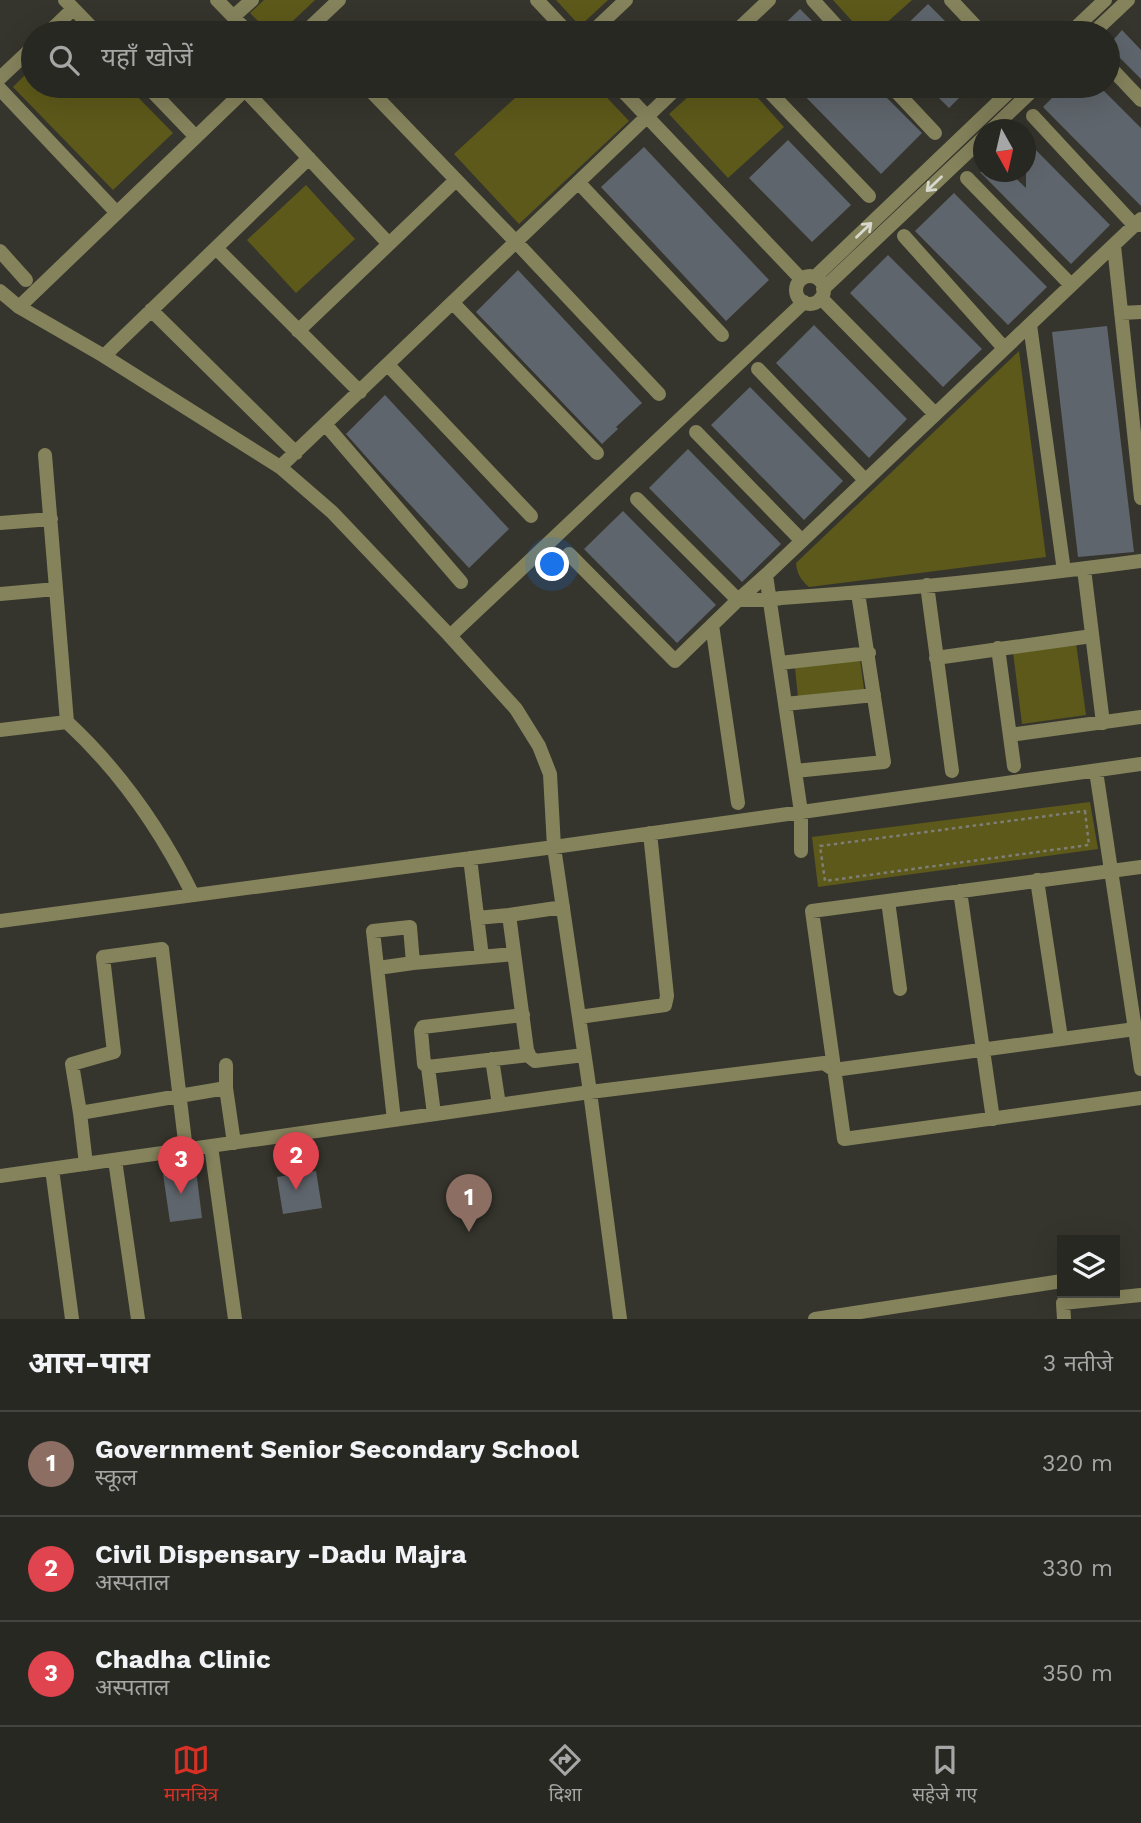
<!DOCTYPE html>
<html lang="hi">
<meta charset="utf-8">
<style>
body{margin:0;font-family:"Work Sans","Noto Sans Devanagari",sans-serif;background:#34342f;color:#f1f3f6}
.controls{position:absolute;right:21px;bottom:21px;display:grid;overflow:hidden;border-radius:0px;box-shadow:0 7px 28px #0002}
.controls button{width:63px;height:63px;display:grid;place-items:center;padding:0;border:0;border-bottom:2px solid #444440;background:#282822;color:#f1f3f6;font:35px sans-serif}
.compass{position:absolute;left:973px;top:119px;width:63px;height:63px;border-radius:50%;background:#282822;box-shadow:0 7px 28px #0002;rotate:172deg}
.you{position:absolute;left:553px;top:565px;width:24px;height:24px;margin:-18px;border:5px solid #fff;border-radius:50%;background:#1a73e8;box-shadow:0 0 0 10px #1a73e833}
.badge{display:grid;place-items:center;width:46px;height:46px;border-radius:50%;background:#d93025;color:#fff;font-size:23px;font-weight:700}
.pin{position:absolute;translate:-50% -58px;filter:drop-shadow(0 2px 4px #0008)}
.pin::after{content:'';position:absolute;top:37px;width:24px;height:21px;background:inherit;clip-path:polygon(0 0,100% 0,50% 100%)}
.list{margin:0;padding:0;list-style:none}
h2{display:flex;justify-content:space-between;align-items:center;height:91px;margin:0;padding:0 28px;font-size:30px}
h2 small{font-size:23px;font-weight:400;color:#a5a6a5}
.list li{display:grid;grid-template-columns:46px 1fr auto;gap:21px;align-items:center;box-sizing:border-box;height:105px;padding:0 28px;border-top:2px solid #444440}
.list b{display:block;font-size:26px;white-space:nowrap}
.list p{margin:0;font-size:23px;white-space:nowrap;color:#a5a6a5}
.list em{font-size:23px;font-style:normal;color:#a5a6a5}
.icon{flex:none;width:38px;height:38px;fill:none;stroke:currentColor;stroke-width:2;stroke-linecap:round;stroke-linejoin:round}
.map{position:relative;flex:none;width:1141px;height:1319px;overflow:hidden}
.search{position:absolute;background:#282822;box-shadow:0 7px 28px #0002;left:21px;right:21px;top:21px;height:77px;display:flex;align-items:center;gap:18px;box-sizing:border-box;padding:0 24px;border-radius:38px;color:#a5a6a5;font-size:26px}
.sheet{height:406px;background:#282822}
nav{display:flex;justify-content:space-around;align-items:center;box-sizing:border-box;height:98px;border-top:2px solid #444440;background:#282822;font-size:19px;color:#a5a6a5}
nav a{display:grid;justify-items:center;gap:4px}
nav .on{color:#d93025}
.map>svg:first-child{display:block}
.green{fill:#5d591a}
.building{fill:#5f656c}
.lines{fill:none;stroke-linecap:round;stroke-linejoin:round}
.path{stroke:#7e7e77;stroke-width:2.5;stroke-dasharray:3.5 3.5;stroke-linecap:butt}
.minor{stroke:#85835c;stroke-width:14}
.tertiary{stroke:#85835c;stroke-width:14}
.oneway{stroke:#d7d7cb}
</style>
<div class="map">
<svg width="1141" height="1319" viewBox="0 0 1141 1319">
<rect width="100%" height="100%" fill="#35352d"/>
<path class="green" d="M264,0H315L280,33H270L250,13Z
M556,0H608L580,26Z
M833,0H912L875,33H863Z
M33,67V86H127L173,133L113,190L13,87Z
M528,86H596L629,121L519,224L454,154Z
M700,86H747L784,127L728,178L669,114Z
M306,185L355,239L296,293L247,240Z
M1019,351L1046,557L809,587C801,580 797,574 796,563Z
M1076,643L1086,715L1022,724L1013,652Z
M860,660L864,689L798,697L795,668Z
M1090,802L1098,849L818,887L812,837Z"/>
<path class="building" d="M928,4L957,33H898Z
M800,9L824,33H775Z
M1122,30L1141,50V79L1108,46Z
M795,86H875L922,133L881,174Z
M927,86H959L965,92L949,108Z
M1064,86H1099L1141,128V206L1043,107Z
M788,140L851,205L812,242L749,178Z
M1026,140L1110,225L1071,264L980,172H1009L1026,188Z
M644,147L769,280L726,321L601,187Z
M954,193L1047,287L1008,325L915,231Z
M888,255L982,349L943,387L850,293Z
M518,270L642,403L616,427L618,429L602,444L476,312Z
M814,325L907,419L869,458L776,363Z
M1107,326L1134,552L1078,557L1052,332Z
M750,387L843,481L804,520L711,425Z
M385,395L509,529L469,568L377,469L346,434Z
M688,449L781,544L742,582L649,488Z
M623,511L716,605L677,643L584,549Z
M196,1170L202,1218L170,1222L163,1174Z
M316,1171L322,1208L283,1214L277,1177Z"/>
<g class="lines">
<path class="path" d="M1085,811L1089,845L825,881L820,846Z"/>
<path class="minor" d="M65,0L97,33
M217,0L249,33
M537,0L568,33
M813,0L843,33
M951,0L982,33
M233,17L252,0
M48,33L73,9
M304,33L339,0
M591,33L626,0
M734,33L769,0
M1108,65L1141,100
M0,78L33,47
M147,86L196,137
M366,86L516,242L659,394
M618,86L801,279
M764,86L869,196
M891,86L935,133
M0,89L117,213
M245,90L389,244
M1033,116L1134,225H1141
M967,178L1071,285
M578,182L722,335
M904,236L1004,348
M1114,246L1141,498
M216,248L360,392
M0,251L26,280
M821,298L935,414
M453,303L597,453
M19,307L249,86
M151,310L296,453
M1121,313L1141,312
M1030,325L1064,571
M298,331L456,180
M104,356L309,158
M388,365L531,516
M758,369L865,480
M325,424L461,582
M696,432L802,541
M45,455L67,722
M280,467L679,86
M637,499L738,600H769L781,598C901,590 1021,577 1141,561
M0,523L51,519
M569,554L675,661L738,600L766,575L1141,219
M1084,569L1103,723
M766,575L801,812V851
M927,585L952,771
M0,594L56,589
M712,625L738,803
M450,636L516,709L539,746L550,774L554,847L590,1092L620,1319
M998,648L1014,766
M936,658L1092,636
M780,663L869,653
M785,704L874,695
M0,730L67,722C120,771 161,830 193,895
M1010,735L1141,717
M795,771L884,762L858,593
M1096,771L1141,1069
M470,858L482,957
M1141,867L812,911L844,1139L1141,1098
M1037,880L1061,1038
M960,891L993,1119
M888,901L900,989
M509,915L527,1050L530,1057L535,1061L584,1055
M477,918L509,915L563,907
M0,921L554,847L1141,764
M378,968L413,963L514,954
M523,1015L423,1027L421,1031L424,1064L428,1067L529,1055
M579,1017L665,1005L667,996L650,833
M492,1059L499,1105
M226,1065V1088L234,1143
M428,1067L434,1114
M80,1113L226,1088
M394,1120L373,931L410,927L413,963
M211,1146L235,1319
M115,1160L138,1319
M86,1164L80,1113L72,1064L114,1052L103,957L162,949L186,1150
M52,1169L72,1319
M0,1176L590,1092L824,1063L834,1070L1135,1029
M815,1319L1062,1281
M1064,1319L1063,1303L1141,1295"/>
<path class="tertiary" d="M1070,33L1105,0
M1093,33L1128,0
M991,130L1037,86
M796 290a14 14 0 1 1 28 0a14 14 0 1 1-28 0Z
M815,277L1015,86
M823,289L984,137
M0,291L19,307L104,356L280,467L332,512L450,636L804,302"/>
</g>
<defs><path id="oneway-shaft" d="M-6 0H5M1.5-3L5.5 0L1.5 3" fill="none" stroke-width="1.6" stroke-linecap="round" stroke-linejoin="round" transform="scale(1.75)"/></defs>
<g class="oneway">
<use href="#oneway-shaft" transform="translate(934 184) rotate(136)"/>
<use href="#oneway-shaft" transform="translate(864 230) rotate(-44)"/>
</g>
</svg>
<div class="controls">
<button><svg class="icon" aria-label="layers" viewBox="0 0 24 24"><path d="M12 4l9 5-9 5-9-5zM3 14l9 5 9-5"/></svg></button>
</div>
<svg class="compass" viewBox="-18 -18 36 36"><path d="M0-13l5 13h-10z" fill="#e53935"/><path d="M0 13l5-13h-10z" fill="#a5a6a5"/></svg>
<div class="you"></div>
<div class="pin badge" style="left:469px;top:1232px;background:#8d6e63">1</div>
<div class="pin badge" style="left:296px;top:1190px;background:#e0444e">2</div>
<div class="pin badge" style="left:181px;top:1194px;background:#e0444e">3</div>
<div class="search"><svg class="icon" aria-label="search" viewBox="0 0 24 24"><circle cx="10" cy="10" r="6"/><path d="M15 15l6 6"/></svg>यहाँ खोजें</div>
</div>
<section class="sheet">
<h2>आस-पास<small>3 नतीजे</small></h2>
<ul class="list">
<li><span class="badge" style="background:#8d6e63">1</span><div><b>Government Senior Secondary School</b><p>स्कूल</p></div><em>320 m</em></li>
<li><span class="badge" style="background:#e0444e">2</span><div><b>Civil Dispensary -Dadu Majra</b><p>अस्पताल</p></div><em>330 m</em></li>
<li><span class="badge" style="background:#e0444e">3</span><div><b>Chadha Clinic</b><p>अस्पताल</p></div><em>350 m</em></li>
</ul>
</section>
<nav>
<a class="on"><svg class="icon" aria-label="map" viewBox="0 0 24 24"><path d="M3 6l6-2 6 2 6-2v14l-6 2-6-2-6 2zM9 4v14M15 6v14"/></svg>मानचित्र</a>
<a><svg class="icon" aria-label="directions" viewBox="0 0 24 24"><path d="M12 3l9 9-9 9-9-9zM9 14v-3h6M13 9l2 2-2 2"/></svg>दिशा</a>
<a><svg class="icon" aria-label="saved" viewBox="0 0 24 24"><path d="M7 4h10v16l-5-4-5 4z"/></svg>सहेजे गए</a>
</nav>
